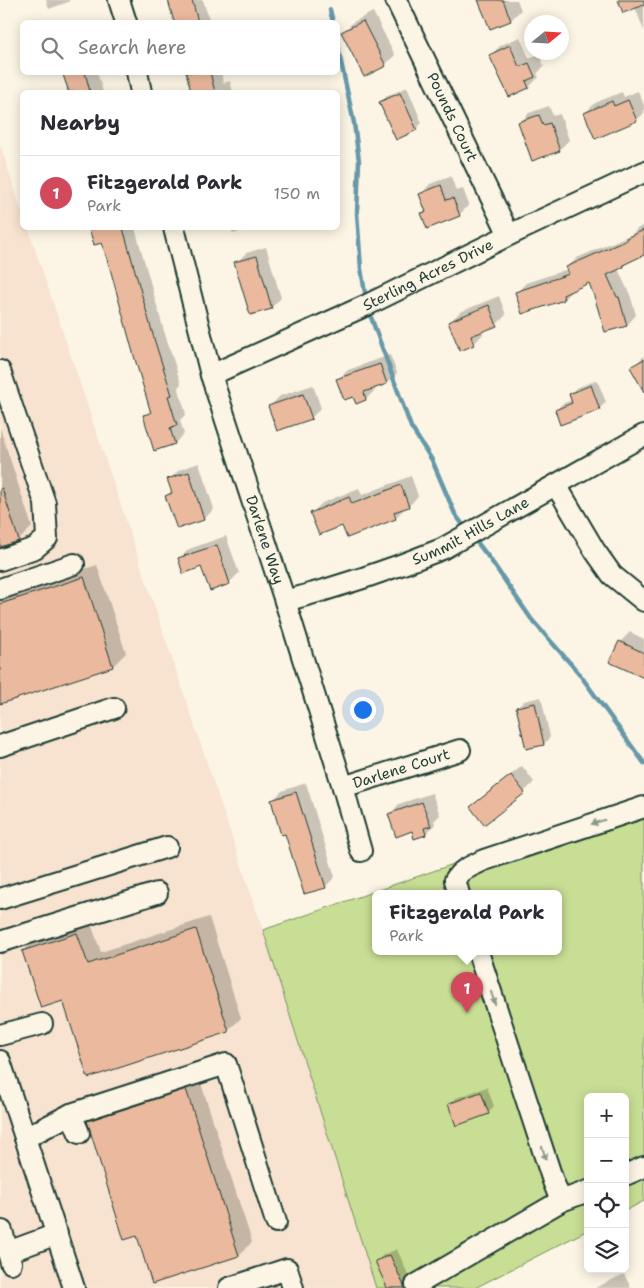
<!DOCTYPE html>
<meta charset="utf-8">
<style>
body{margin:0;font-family:"Shantell Sans",sans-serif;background:#f2f2f3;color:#2b2b33}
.controls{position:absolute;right:15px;bottom:15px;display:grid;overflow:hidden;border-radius:8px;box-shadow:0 2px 12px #0003}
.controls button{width:45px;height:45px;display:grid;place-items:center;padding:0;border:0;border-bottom:1px solid #e1e1e2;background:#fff;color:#2b2b33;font:25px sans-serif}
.compass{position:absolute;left:524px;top:15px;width:45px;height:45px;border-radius:50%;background:#fff;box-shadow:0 2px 12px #0003;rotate:72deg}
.you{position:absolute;left:362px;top:709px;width:18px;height:18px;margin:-12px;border:4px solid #fff;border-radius:50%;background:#1a73e8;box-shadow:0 0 0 8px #1a73e833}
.badge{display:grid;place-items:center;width:32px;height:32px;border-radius:50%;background:#d1495b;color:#fff;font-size:16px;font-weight:700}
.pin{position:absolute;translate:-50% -41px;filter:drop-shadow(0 1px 2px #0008)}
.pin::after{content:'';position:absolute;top:26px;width:18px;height:15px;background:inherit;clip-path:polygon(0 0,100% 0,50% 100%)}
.popup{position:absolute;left:372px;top:890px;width:190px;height:65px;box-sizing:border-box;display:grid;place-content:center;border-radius:8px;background:#fff;filter:drop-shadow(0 1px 4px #0005);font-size:16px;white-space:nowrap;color:#7c7c81}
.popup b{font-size:19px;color:#2b2b33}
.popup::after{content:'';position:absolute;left:50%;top:100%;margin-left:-10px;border:10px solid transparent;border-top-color:#fff}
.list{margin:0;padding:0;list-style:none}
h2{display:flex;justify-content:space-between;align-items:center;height:65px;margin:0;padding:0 20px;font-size:21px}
h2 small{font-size:16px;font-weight:400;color:#7c7c81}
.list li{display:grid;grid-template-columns:32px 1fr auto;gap:15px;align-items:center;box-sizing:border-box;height:75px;padding:0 20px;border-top:1px solid #e1e1e2}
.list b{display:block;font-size:19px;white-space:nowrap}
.list p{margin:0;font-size:16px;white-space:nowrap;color:#7c7c81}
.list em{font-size:16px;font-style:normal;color:#7c7c81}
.icon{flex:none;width:28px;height:28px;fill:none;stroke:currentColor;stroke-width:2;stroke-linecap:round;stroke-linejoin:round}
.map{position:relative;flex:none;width:644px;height:1288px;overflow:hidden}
.search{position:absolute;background:#fff;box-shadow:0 2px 12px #0003;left:20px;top:20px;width:320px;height:55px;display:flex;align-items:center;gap:12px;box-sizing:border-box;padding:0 18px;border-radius:8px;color:#7c7c81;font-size:19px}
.panel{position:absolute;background:#fff;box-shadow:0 2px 12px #0003;left:20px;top:90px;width:320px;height:140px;border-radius:8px}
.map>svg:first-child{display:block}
.built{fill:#f7e3cf}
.green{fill:#c8de94;stroke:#748e64;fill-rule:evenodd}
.shadow{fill:#0003}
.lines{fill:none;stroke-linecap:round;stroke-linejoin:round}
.stream{stroke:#6698a9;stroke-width:4.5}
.building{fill:#ebb99d;stroke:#1f3d34}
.minor-casing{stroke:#1f3d34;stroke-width:24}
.minor{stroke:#fcf5e5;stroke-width:20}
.oneway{fill:#8e998c}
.labels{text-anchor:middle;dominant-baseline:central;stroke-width:5;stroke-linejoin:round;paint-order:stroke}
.street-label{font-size:15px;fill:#1f3d34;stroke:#fcf5e5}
</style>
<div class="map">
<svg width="644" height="1288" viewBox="0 0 644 1288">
<rect width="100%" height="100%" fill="#fcf5e5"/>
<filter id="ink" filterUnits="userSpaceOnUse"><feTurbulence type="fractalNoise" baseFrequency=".02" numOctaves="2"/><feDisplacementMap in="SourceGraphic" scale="10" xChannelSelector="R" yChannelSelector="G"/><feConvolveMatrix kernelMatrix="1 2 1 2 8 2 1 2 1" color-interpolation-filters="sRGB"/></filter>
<g filter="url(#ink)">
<path class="built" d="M0,144L22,212V228H28L263,930L376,1288H0Z"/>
<path class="green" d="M644,798V1201L625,1211V1097H588V1230L475,1288H376L263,930ZM376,894H558V952H376Z"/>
<path class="shadow" d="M46,0H70L68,2L49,9Z
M171,0H203L210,22H175L169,1Z
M480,0H517L521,10L511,20L491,28Z
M619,0H644V31L635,7Z
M373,12L395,55L385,65L343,32L353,22Z
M520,37L529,58L539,54L544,66L537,74L539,77L529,87L510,96L491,55L501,45Z
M64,72H97L103,92H67L66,89L68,87Z
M187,72H221L223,83L230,81L233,92H192Z
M407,87L422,123L416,129L381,103L387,96Z
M638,91L644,105V113L637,120L585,113L595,103L622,92L624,97Z
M549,106L553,116L560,114L569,140L559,150L520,123L529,113Z
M451,176L456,191L463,189L469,205L459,215L422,214L426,210L421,194L430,184Z
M644,225V254L628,262L623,266L618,269L627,289L628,288L636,315L627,325L589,282L573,289L564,299L523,313L516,293L526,283L568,269L567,268L577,258L632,234L637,229Z
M90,228H135L164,331L181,384L178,387L186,414L180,420L184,434L175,443L145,416L151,409L103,241L95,243Z
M231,228H252L233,234Z
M266,247L281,298L272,307L236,263L246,253Z
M499,296L506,315L496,325L482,331L483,334L474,344L460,349L450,322L460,312Z
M390,355L397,373L387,383L375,387L376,389L366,399L357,402L354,395L338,379L348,370Z
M644,356V384L632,368Z
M597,380L606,402L599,409L556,410L562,404L572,400L570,394L576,388Z
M313,385L321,408L311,418L270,406L280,396Z
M0,428L32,527L19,540L0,546Z
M199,463L214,509L204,519L177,527L166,496L172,490L169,480L179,470Z
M411,476L418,496L409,506L405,507V508L395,518L342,525L312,513L322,503L359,488L362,495Z
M226,536L239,573L229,583L202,566L179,559L189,549Z
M97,565L126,653L113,666L0,703V596Z
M630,632L644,639V677L620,642Z
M541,697L550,737L544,744L527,748L518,707L524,701Z
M522,766L534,782L524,792L484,824L472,807L482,798Z
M306,783L335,877L325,887L286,832L272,801L282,791Z
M432,793L440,815L434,821L435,824L426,834L413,830L390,814L399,804Z
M209,917L241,1018L228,1031L64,1000L23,951L36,938L90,921L101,952Z
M199,1077L252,1242L239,1255L153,1282L138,1234L88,1122L101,1109Z
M487,1087L494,1106L488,1113L450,1104L456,1098Z
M397,1249L414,1288H388L376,1262L383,1255Z
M624,1274L631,1288H595Z
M273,1278L276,1288H232Z"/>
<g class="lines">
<path class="stream" d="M330,10L333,22
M338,48L354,123L359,161L357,213L361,269L366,299
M368,309L411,427L432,460L455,514L466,529
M473,537L490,559L532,620L578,672L644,763"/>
</g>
<path class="building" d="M168,0H192L198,22H174Z
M478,0H503L511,21L490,29Z
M618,0H644V5L623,13Z
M363,21L386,66L364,77L341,32Z
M510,45L519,67L529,63L535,77L526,81L529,88L509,97L489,55Z
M62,72H85L90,92H69Z
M186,72H210L215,92H191Z
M400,93L417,130L396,140L379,102Z
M628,100L637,121L595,139L584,113L612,101L614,106Z
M539,115L543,125L550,123L560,151L532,161L518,122Z
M441,185L446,200L453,198L460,216L427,229L421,213L426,212L419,194Z
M89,228H123L155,342L172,395L168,396L177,425L170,428L175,444L154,451L143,415L151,413L132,349L111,272L102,243L94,245Z
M644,230V255L623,265L624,267L607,275L617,297H619L627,326L605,332L594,296L589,283L563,295L564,300L522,314L515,292L569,274L566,267L627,240L626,238Z
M257,256L272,309L250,315L234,262Z
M489,305L497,326L471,336L474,345L460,351L448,322Z
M644,359V392L630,367Z
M380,364L387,384L364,392L366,400L356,404L353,397L344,400L336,379Z
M591,385L600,410L560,425L555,410L572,403L569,394Z
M303,394L312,419L277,431L268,406Z
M189,472L204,520L177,529L165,496L172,493L167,479Z
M401,485L409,507L394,512L396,519L347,538L342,526L319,535L310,513L349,497L352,504Z
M2,488L19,541L0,547V489Z
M217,545L230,584L210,591L201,567L183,574L178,558Z
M84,577L113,667L0,704V604Z
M619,641L644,653V678L609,662Z
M535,703L544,745L526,749L516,707Z
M511,775L525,793L484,825L470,807Z
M296,792L326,888L304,894L285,834L281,835L271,800Z
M422,802L431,826L424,828L426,835L414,839L412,831L396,837L388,814Z
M196,929L229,1032L88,1078L63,1001L41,1008L22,951L77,933L88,964Z
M186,1089L239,1256L152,1284L137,1236L124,1240L87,1121Z
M481,1092L489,1114L456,1126L448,1104Z
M390,1255L404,1286L405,1288H387L375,1261Z"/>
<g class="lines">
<defs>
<g id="minor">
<path d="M119,0L126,22"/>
<path id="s1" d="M396,0L509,235"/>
<path d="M137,72L141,92"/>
<path id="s2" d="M174,228L211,375L285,601L343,787L361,851"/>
<path d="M0,371L45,503L47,538L35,548L0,560"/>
<path id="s3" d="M211,375L367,305L509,235L644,172"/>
<path d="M556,485L595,551L612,575L644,601"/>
<path d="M0,589L74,564"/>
<path id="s4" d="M285,601C339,587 390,570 442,549L644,435"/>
<path d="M0,746L114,708"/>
<path id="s5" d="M343,787L460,750"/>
<path d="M459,894L455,880C461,869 472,866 484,860L644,807"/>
<path d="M0,899L167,847"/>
<path d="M0,942L157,893"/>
<path d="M478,952L553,1181L561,1201"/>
<path d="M0,1035L42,1024"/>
<path d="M0,1061L74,1288"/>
<path d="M71,1114L79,1133"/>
<path d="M25,1138L71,1114L226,1064L276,1222"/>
<path d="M625,1175L644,1167"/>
<path d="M2,1231L11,1263"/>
<path d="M8,1252L57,1234"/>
<path d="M416,1285L561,1201L588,1191"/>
<path d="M229,1288L287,1269L293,1288"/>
</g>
</defs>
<use href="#minor" class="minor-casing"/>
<use href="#minor" class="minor"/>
</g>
<defs><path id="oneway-solid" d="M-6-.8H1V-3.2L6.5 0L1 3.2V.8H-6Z" transform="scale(1.25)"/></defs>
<g class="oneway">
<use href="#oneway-solid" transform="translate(598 822) rotate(162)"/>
<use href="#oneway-solid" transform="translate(493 998) rotate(72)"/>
<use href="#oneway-solid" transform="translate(544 1153) rotate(72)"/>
</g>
</g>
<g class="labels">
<g class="street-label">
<text stroke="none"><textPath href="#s1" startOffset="130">Pounds Court</textPath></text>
<text stroke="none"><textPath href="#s3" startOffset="239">Sterling Acres Drive</textPath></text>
<text stroke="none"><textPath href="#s4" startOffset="199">Summit Hills Lane</textPath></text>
<text stroke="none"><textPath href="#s2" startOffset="325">Darlene Way</textPath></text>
<text stroke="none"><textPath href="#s5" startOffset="61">Darlene Court</textPath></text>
</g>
</g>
</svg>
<div class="controls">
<button>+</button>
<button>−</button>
<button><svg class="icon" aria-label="locate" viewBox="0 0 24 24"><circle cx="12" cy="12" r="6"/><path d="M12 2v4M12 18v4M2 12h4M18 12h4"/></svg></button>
<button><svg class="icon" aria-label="layers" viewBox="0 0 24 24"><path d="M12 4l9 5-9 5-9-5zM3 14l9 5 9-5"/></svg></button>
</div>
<svg class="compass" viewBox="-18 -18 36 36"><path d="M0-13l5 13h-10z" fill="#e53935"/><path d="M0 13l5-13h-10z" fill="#7c7c81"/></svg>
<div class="you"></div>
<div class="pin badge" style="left:467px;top:1013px">1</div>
<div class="popup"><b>Fitzgerald Park</b>Park</div>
<div class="search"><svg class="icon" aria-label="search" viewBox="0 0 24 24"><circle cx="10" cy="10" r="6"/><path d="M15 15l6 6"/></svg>Search here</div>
<section class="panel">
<h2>Nearby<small></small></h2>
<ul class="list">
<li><span class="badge">1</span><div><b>Fitzgerald Park</b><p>Park</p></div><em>150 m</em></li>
</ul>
</section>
</div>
